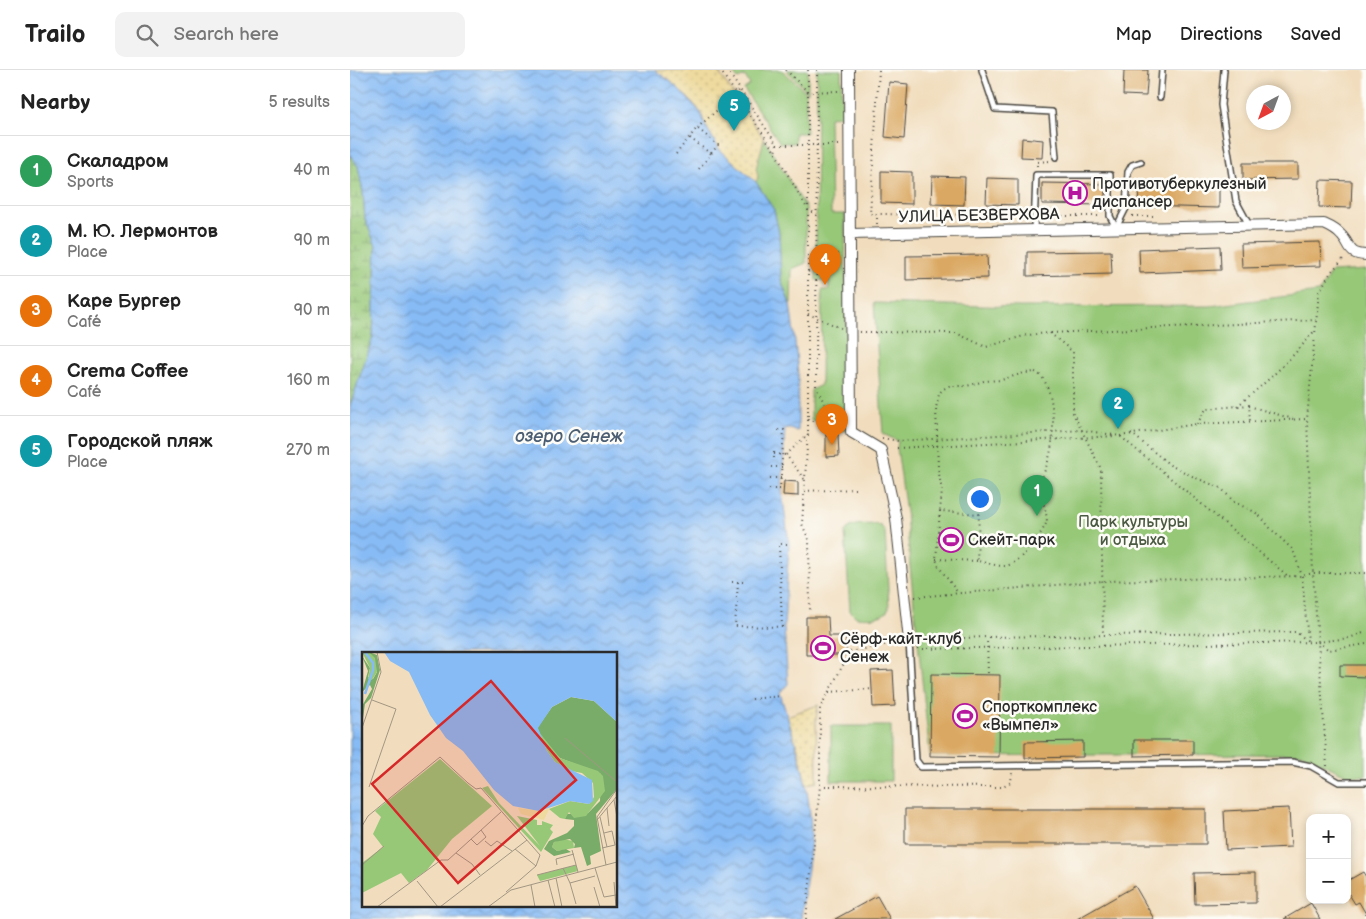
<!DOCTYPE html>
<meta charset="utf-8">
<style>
body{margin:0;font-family:"Balsamiq Sans",sans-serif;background:#f2f2f2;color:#222}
.controls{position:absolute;right:15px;bottom:15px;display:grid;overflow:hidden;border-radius:10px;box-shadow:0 2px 8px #0003}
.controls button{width:45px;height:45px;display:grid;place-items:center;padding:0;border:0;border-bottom:1px solid #e0e0e0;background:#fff;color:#222;font:25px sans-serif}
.compass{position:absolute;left:896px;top:15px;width:45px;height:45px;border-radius:50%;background:#fff;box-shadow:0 2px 8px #0003;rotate:221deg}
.you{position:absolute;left:629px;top:428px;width:18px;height:18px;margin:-12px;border:4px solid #fff;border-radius:50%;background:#1a73e8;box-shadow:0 0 0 8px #1a73e833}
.badge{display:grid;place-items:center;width:32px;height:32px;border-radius:50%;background:#b5179e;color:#fff;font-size:16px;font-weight:700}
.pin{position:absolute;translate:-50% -41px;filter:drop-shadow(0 1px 2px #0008)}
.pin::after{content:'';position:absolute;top:26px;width:18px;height:15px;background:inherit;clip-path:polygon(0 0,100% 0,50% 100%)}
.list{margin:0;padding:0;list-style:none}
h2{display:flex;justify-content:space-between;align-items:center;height:65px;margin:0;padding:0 20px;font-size:21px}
h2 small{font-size:16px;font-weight:400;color:#767676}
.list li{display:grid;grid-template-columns:32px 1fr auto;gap:15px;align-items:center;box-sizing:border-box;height:70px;padding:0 20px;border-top:1px solid #e0e0e0}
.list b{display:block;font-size:19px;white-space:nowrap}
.list p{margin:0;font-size:16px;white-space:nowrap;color:#767676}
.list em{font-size:16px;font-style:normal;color:#767676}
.icon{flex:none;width:28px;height:28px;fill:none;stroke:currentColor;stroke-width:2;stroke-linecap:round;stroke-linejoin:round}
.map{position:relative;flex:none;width:1016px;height:849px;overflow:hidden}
header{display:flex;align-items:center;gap:30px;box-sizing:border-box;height:70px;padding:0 25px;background:#fff;border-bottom:1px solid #e0e0e0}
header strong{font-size:24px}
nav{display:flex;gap:28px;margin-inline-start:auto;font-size:18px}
.search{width:350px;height:45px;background:#f2f2f2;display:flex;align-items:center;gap:12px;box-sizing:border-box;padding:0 18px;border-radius:10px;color:#767676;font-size:19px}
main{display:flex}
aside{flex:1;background:#fff}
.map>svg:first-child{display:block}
.green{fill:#97c878;stroke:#617a52}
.wetland{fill:url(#wetland-marsh);stroke:#617a52}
.sand{fill:url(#sand-dots);stroke:#8c8264}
.water{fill:url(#water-waves);stroke:#597390;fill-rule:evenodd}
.building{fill:#daa862}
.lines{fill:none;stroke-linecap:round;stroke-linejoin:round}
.service-casing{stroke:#494641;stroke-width:8}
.minor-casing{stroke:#494641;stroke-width:12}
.path{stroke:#494641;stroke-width:2;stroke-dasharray:1 4;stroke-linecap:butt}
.service{stroke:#fff;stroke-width:5}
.minor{stroke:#fff;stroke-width:10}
.labels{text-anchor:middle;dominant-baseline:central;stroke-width:5;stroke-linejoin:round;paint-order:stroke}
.poi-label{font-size:16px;fill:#2b2b2b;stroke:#fdfcf7;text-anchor:start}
.street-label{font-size:16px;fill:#2b2b2b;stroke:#fdfcf7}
.park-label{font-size:16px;fill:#4b5a42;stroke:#fdfcf7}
.water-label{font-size:18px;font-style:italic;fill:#4b5d72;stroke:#fdfcf7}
.inset-river{fill:none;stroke:#87bbf5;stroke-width:2.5}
.inset-road{fill:none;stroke:#a29683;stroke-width:1}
.view{fill:#d62828;fill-opacity:0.15;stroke:#d62828;stroke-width:2.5}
.inset-edge{fill:none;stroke:#2b2b2b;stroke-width:2.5}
</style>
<header>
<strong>Trailo</strong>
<div class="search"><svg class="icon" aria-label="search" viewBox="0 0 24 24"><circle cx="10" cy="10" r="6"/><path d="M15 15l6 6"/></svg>Search here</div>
<nav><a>Map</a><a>Directions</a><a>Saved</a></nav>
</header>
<main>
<aside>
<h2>Nearby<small>5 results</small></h2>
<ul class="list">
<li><span class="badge" style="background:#2e9e5b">1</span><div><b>Скаладром</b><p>Sports</p></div><em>40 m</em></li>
<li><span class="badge" style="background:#0f9aa8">2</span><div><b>М. Ю. Лермонтов</b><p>Place</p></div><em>90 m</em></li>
<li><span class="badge" style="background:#e8710a">3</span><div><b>Каре Бургер</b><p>Café</p></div><em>90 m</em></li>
<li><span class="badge" style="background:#e8710a">4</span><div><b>Crema Coffee</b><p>Café</p></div><em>160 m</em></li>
<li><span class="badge" style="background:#0f9aa8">5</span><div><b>Городской пляж</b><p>Place</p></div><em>270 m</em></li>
</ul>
</aside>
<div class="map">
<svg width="1016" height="849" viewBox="0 0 1016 849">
<defs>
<pattern id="wetland-marsh" width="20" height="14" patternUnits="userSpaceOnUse" patternTransform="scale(1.25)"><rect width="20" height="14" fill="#97c878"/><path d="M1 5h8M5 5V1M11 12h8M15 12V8" fill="none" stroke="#7ba363"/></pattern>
<pattern id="sand-dots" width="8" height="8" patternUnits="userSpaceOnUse" patternTransform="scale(1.25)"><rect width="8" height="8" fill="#eeda9e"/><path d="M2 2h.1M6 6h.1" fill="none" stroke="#cb8" stroke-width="1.8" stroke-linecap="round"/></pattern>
<pattern id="water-waves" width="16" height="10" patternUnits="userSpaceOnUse" patternTransform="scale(1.25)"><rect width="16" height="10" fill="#87bbf5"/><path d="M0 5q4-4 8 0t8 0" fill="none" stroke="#6f98c7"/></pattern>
</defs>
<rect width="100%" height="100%" fill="#fdfcf7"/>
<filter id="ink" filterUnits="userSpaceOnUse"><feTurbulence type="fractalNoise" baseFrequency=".02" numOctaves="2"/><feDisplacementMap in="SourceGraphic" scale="10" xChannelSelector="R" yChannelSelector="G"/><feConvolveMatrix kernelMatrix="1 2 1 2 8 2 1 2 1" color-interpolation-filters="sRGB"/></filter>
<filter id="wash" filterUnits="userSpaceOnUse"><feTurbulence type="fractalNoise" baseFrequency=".0096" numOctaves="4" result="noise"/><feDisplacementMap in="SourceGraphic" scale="20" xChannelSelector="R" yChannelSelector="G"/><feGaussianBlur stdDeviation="1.12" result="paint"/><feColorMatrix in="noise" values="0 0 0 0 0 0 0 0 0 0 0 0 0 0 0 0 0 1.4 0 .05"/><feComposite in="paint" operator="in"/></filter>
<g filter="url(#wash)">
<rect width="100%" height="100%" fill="#f1ddbd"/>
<path class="green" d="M381,0H432L456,22V63H445V73H430L394,19L400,15L395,6L388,9Z
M438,0H458V22L437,1Z
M467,0H491L492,46L479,47L481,144H495L497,318L495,361L461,350V320L471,315L472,220H479V211L466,210Z
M414,69L456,138V193L442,199L441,233L440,234L431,210L429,163L424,140L406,112L408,107L406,98Z
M1016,200V706H1001L994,704L952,684L580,686L560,496L556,442L547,378L548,371L533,364L524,233L670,237L860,236L969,222L981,202Z
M525,454L531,456L535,461L539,538C535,549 517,548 506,547L500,541L495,462C501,452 515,455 525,454Z
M481,656H541V711H481Z"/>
<path class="wetland" d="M0,85L8,96L13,122L15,149L26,176L23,267L0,336Z"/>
<path class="sand" d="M305,0H367L414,69L406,98L408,107L406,112L370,80L355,55L351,43L345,35L328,18Z
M468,635L466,649L467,712L456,714L449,682L437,646Z"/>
<path class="water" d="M0,0H305L328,18L351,43L355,55L370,80L406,112L424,140L429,163L431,210L440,234L445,271L448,304V361L435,358L432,422L439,474L434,557L438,614L430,623C444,670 461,715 461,765C460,793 454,821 451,849H0V336L23,267L26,176L15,149L13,122L8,96L0,85ZM14,583H266V835H14Z"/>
<g id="blocks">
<path class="building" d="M774,0H798L796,26L773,25Z
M539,12L558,14L554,69L535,67Z
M672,68L693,70L692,88L671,87Z
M893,93H948V109L893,110Z
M531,101L562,102V134L531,133Z
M582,106L615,107L614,135L581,134Z
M637,108L668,109V135L636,134Z
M970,110L1002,111L1001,138L969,137Z
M692,113L755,114V135L692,134Z
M789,114L869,115V138L788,136Z
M970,172L971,196L892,198L891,174Z
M870,176L871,200L790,203L789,179Z
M761,181L762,204L677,206V182Z
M637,185L638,208L556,210V186Z
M476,364H488L489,386L476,387Z
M434,411L448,412V426L433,425Z
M456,547H478L479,566H496V585H456Z
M990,595H1016V607L990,606Z
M543,600L545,636L523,637L521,601Z
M581,604L650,605L649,687L580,686Z
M784,670H843V685L784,686Z
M733,671V687L675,688V672Z
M939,738L941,777L876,780L874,741Z
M555,739H856V774H555Z
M906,802V833L845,834L844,803Z
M1013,802L1016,807V844L1009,832L1005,834L997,821V811Z
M785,816L804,849H727Z
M527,826L540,849H485Z
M961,833L970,849H934Z"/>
</g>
</g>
<g filter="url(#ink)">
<use href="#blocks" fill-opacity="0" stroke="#494641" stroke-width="1"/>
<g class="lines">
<defs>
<path id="service" d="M632,0L645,39L702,42L706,87
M874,0L871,35L886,131L899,155
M810,27L812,0
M766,158L776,138L778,102L782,95L791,92
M684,160L686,105H760V146L766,158
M559,571L566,690L571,697L942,692L961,696L989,712H1016"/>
<path id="minor" d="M499,0L501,362L531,380L546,448L559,571
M500,164L974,154C981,157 987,160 992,166C1002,177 997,184 1016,185"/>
</defs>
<use href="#service" class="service-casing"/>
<use href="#minor" class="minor-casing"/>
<path class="path" d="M370,0L425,82L458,140L467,144
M377,0L427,75L425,82
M436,0L458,22L489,21
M458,0V362L452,454L459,470L460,542
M467,0L466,316L486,358
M529,0L520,144L677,145
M347,58L390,20
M340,68L361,84
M427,75H490
M326,84L347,58L368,75L348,100
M687,96V92L700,91
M692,146H752
M782,146H807
M527,154V144
M458,202L467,195L490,183
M458,244L491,258
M510,262L606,263L636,277L677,265L700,263L723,282V343L751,399L753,565
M701,263L966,250
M685,302C706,311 705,364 700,384C698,394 693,403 691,413C690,427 696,437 697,451C693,463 669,496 654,496C645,496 635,492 627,491L629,444L590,441L592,421L588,398L586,338L589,324L592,320L599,316H617L634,311L651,310L674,303Z
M887,336C916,313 942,289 965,260
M899,336L943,349
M458,349L484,358
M847,354L856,339L899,335L900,351
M781,363L820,395L846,408L871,418L884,432L905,442L912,448L921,459L943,480L952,506L958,571
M770,366L847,354L957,349
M532,368L548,371L732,360L770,366L939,507
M547,378L765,366
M424,384L436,385
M424,388V379
M421,397H432
M420,408H431
M454,409L436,385L458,364
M419,419H430L434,360H425
M454,421L505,419
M590,441L586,489L589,497L608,523
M586,489L627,491
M382,512H393
M388,512L385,556L434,557
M565,527L753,511L952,506L963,503H1016
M432,557L429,474H439
M637,567L638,605
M569,570L637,567L946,562L958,571
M968,572L979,580L1016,574
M568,579L968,572L999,568L1016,562
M479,622L522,619
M402,629L431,626
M977,696L963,503L957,349L969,222L981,202L994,188
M470,716L651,717L661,712L662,703
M456,849L470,716V638L500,582L549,572"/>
<use href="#service" class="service"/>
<use href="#minor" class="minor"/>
</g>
</g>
<defs>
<symbol id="hospital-ring" viewBox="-11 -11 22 22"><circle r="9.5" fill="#fdfcf7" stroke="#b5179e" stroke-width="1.5"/><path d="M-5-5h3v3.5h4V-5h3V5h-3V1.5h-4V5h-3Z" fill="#b5179e"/></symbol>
<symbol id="stadium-ring" viewBox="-11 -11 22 22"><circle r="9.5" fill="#fdfcf7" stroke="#b5179e" stroke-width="1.5"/><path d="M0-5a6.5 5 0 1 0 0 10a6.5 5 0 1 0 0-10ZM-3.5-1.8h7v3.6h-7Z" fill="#b5179e"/></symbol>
</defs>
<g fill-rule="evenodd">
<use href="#hospital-ring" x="711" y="109" width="28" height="28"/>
<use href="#stadium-ring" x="587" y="456" width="28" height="28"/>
<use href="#stadium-ring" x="459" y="564" width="28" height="28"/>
<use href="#stadium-ring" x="601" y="632" width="28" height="28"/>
</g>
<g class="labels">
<g class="poi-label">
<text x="742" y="114">Противотуберкулезный<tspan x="742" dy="18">диспансер</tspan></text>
<text x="618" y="470">Скейт-парк</text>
<text x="490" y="569">Сёрф-кайт-клуб<tspan x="490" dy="18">Сенеж</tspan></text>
<text x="632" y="637">Спорткомплекс<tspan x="632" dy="18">«Вымпел»</tspan></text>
</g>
<g class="street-label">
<text transform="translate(629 146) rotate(-1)">УЛИЦА БЕЗВЕРХОВА</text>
</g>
<g class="park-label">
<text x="783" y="452">Парк культуры<tspan x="783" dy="18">и отдыха</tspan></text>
</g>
<g class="water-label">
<text x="219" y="366">озеро Сенеж</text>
</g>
</g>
<g transform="translate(12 582)">
<rect width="255" height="255" fill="#f1ddbd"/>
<path d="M78,107L130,154L90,187L65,218L47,231L39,221L0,241V211L21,195L11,182L19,165L13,159ZM126,134L137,151L178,194L155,164L175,168V173H180V169L191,173L188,177L191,180L179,200L120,136ZM201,187L211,189L212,196L195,199L190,195L192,190ZM214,213L216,219L178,229L175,223Z" fill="#97c878"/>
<path d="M7,0L15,3L18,18L9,46L3,52L0,73V54L10,37L8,33L0,40L6,19L0,4L8,16L6,25L11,27L15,20ZM209,45L232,49L255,70V137L234,162L239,199L228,204L229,212L225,214L219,195L212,196L213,192L208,187L192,190L190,195L195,199L204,197L209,200L192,204L182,197L187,189L205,181L212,174V168L203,167L204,162L226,161L238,149L239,122L198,106L184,93L175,76L190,55Z" fill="#79ac68"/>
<path d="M0,0H7L13,6L15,20L10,28L6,27L8,16ZM177,80L198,106L236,119L241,124L243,139L224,164L212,166L207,160L203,167L198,166L187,157L208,149L227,152L232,145L231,131L220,121L204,118L193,110L185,99Z" fill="#97c878"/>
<path d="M156,156L179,159L187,157L182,168L159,162Z" fill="#eeda9e"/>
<path d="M22,0H255V70L232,49L209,45L190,55L176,76L185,99L193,110L230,128L231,149L227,152L208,149L177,159L151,154L132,138L101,99L84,86L68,63L47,20L28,9Z" fill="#87bbf5"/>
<path class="inset-river" d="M3,42L11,18V11L3,0"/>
<path class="inset-road" d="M0,76L19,20L15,0M203,86L255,130M7,135L34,57L10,48M252,148L255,165M245,156L247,174M238,165L245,195M235,168L255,144M0,174L6,164L78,105L106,131L114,137L119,136L178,203L174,214L144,240M109,187L115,193L124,185L119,178M123,189L129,194L135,189L150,199M240,196L253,193L250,179L242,181M153,197L174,214M210,198L216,220M94,201L110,212L118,223M0,213L22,194M195,213L194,207L212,202M244,213L235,165L255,137M201,216L208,231L233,224M233,216L242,245L254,243M175,223L214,213M194,226L200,255M186,228L193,255M55,229L76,255M252,230L254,255M208,231L214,252M169,233L173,255M232,235L238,255M15,255L79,208H86L139,160M78,255L165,188M126,255L149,238L255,210"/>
<path class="view" d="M129,29L214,128L96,231L10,132Z"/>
<rect width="255" height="255" class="inset-edge"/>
</g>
</svg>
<div class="controls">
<button>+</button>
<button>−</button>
</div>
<svg class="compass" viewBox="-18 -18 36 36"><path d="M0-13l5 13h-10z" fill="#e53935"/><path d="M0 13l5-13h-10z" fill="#767676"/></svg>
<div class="you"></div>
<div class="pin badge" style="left:687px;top:446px;background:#2e9e5b">1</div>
<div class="pin badge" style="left:768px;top:359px;background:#0f9aa8">2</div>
<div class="pin badge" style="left:482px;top:375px;background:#e8710a">3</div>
<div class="pin badge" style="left:475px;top:215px;background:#e8710a">4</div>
<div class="pin badge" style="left:384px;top:61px;background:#0f9aa8">5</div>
</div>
</main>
